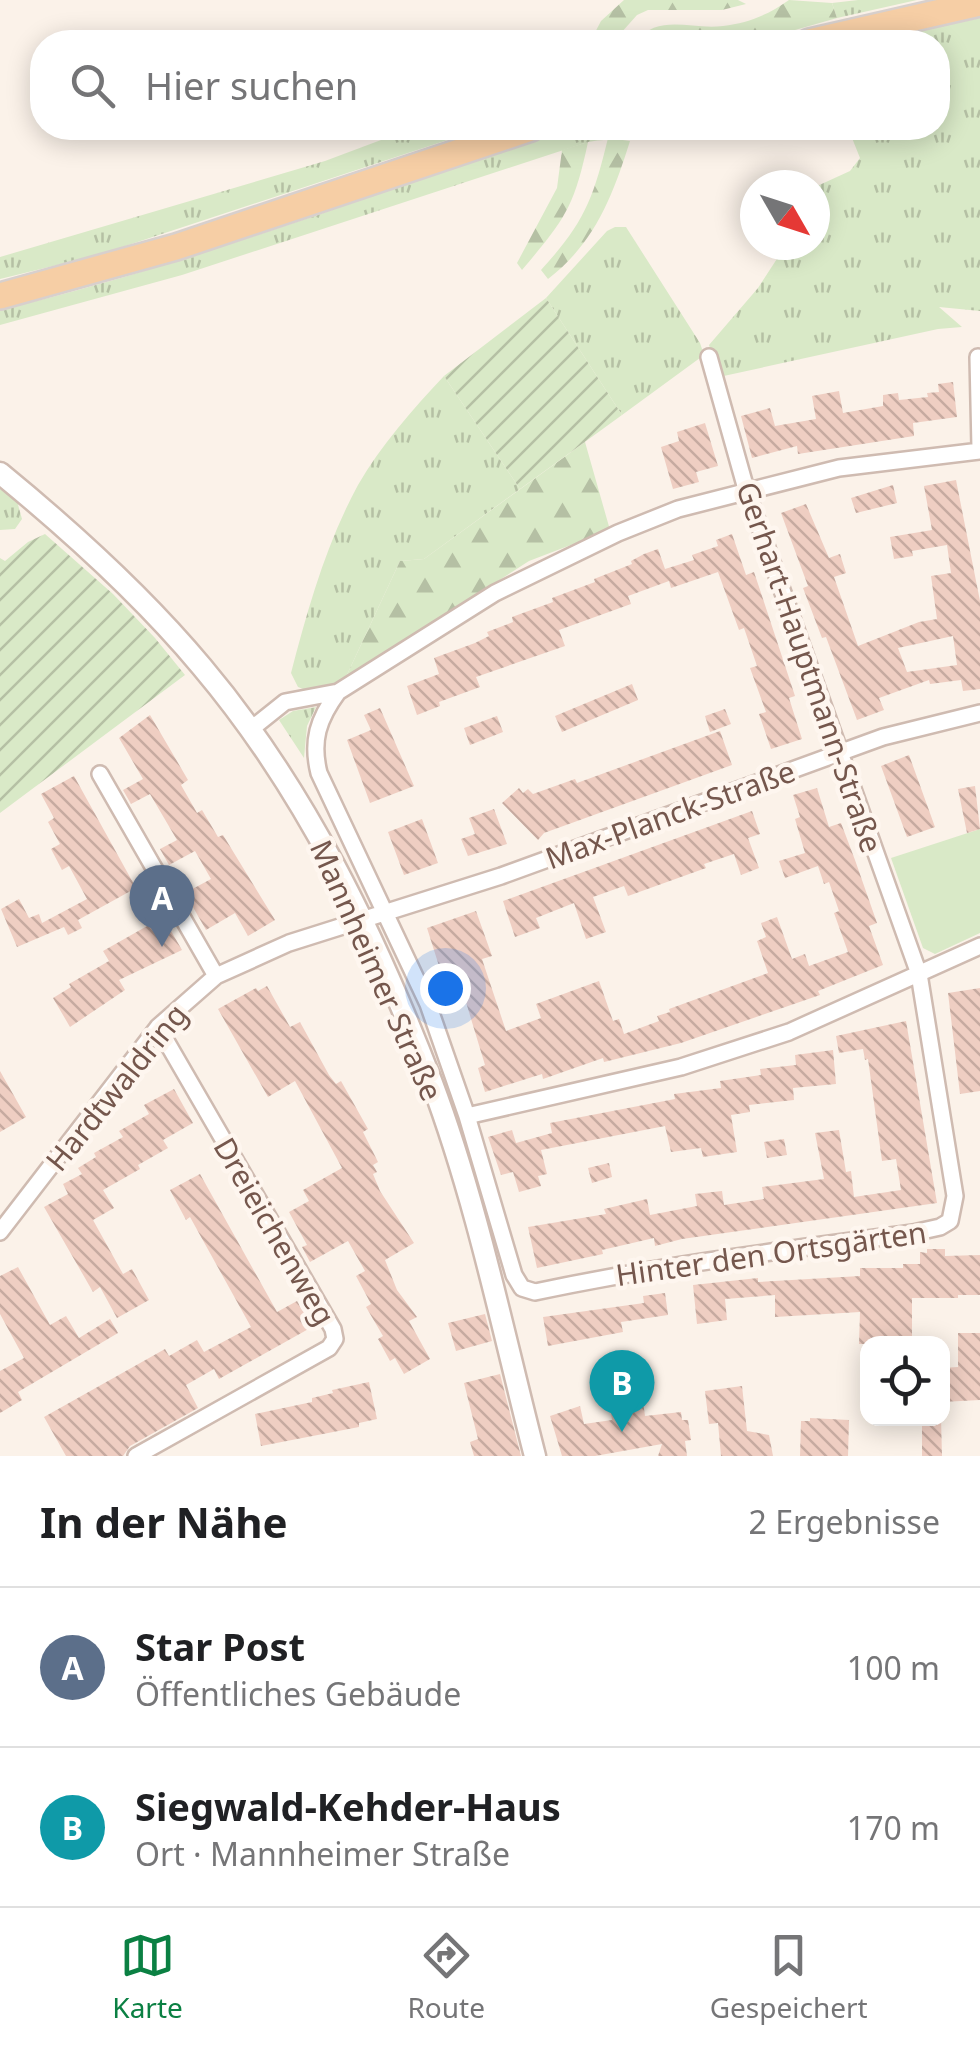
<!DOCTYPE html>
<html lang="de">
<meta charset="utf-8">
<style>
body{margin:0;font-family:"Noto Sans",sans-serif;background:#f2f2f2;color:#202124}
.controls{position:absolute;right:30px;bottom:30px;display:grid;overflow:hidden;border-radius:20px;box-shadow:0 5px 25px #0003}
.controls button{width:90px;height:90px;display:grid;place-items:center;padding:0;border:0;border-bottom:2px solid #e0e0e0;background:#fff;color:#202124;font:50px sans-serif}
.compass{position:absolute;left:740px;top:170px;width:90px;height:90px;border-radius:50%;background:#fff;box-shadow:0 5px 25px #0003;rotate:129deg}
.you{position:absolute;left:445px;top:988px;width:35px;height:35px;margin:-25px;border:8px solid #fff;border-radius:50%;background:#1a73e8;box-shadow:0 0 0 15px #1a73e833}
.badge{display:grid;place-items:center;width:65px;height:65px;border-radius:50%;background:#0b8043;color:#fff;font-size:32px;font-weight:700}
.pin{position:absolute;translate:-50% -82px;filter:drop-shadow(0 2px 5px #0008)}
.pin::after{content:'';position:absolute;top:52px;width:35px;height:30px;background:inherit;clip-path:polygon(0 0,100% 0,50% 100%)}
.list{margin:0;padding:0;list-style:none}
h2{display:flex;justify-content:space-between;align-items:center;height:130px;margin:0;padding:0 40px;font-size:42px}
h2 small{font-size:32px;font-weight:400;color:#757577}
.list li{display:grid;grid-template-columns:65px 1fr auto;gap:30px;align-items:center;box-sizing:border-box;height:160px;padding:0 40px;border-top:2px solid #e0e0e0}
.list b{display:block;font-size:38px;white-space:nowrap}
.list p{margin:0;font-size:32px;white-space:nowrap;color:#757577}
.list em{font-size:32px;font-style:normal;color:#757577}
.icon{flex:none;width:55px;height:55px;fill:none;stroke:currentColor;stroke-width:2;stroke-linecap:round;stroke-linejoin:round}
.map{position:relative;flex:none;width:980px;height:1456px;overflow:hidden}
.search{position:absolute;background:#fff;box-shadow:0 5px 25px #0003;left:30px;right:30px;top:30px;height:110px;display:flex;align-items:center;gap:25px;box-sizing:border-box;padding:0 35px;border-radius:40px;color:#757577;font-size:38px}
.sheet{height:450px;background:#fff}
nav{display:flex;justify-content:space-around;align-items:center;box-sizing:border-box;height:140px;border-top:2px solid #e0e0e0;background:#fff;font-size:28px;color:#757577}
nav a{display:grid;justify-items:center;gap:5px}
nav .on{color:#0b8043}
.map>svg:first-child{display:block}
.grass{fill:url(#grass-tufts)}
.forest{fill:url(#forest-firs)}
.park{fill:#d9e9c7}
.garden{fill:url(#garden-furrows)}
.building{fill:url(#building-back-hatch);fill-rule:evenodd}
.lines{fill:none;stroke-linecap:round;stroke-linejoin:round}
.minor-casing{stroke:#cfbbb1;stroke-width:20}
.tertiary-casing{stroke:#cfbbb1;stroke-width:25}
.primary-casing{stroke:#d8d0cd;stroke-width:30}
.minor{stroke:#fff;stroke-width:15}
.tertiary{stroke:#fff;stroke-width:20}
.primary{stroke:#f6cea5;stroke-width:25}
.labels{text-anchor:middle;dominant-baseline:central;stroke-width:9;stroke-linejoin:round;paint-order:stroke}
.street-label{font-size:30px;fill:#75574d;stroke:#fef6ef}
</style>
<div class="map">
<svg width="980" height="1456" viewBox="0 0 980 1456">
<defs>
<pattern id="grass-tufts" width="24" height="20" patternUnits="userSpaceOnUse" patternTransform="scale(2.5)"><rect width="24" height="20" fill="#d9e9c7"/><path d="M3 7l-1-3M5 7V3M7 7l1-3M15 17l-1-3M17 17v-4M19 17l1-3" fill="none" stroke="#b5c0a4"/></pattern>
<pattern id="forest-firs" width="22" height="20" patternUnits="userSpaceOnUse" patternTransform="scale(2.5)"><rect width="22" height="20" fill="#d9e9c7"/><path d="M5 1l3.5 6h-7zM16 11l3.5 6h-7z" fill="#b5c0a4"/></pattern>
<pattern id="garden-furrows" width="10" height="10" patternUnits="userSpaceOnUse" patternTransform="scale(2.5)"><rect width="10" height="10" fill="#d9e9c7"/><path d="M-1 1l2-2M0 10L10 0M9 11l2-2" fill="none" stroke="#b5c0a4"/></pattern>
<pattern id="building-back-hatch" width="6" height="6" patternUnits="userSpaceOnUse" patternTransform="scale(2.5)"><rect width="6" height="6" fill="#efcec2"/><path d="M-1 5l2 2M0 0l6 6M5-1l2 2" fill="none" stroke="#c6aaa0"/></pattern>
</defs>
<rect width="100%" height="100%" fill="#fbf2e9"/>
<path class="grass" d="M858,0H917L837,18L832,3Z
M980,18V311L939,307L962,327L938,329L719,377L709,345L758,288L786,245H815V187L850,171L860,158L848,128H938V42H869Z
M413,128H484L98,255L0,279V257L325,161Z
M567,128H650C626,143 615,137 588,142L182,275L0,325V310C193,264 379,192 567,128Z
M615,227H626L700,343L704,355L622,415L546,298L607,231Z
M444,376L520,489L424,559L400,561L345,679L323,690L308,691L298,687L291,673C308,608 326,544 358,485C381,445 413,409 444,376Z
M0,489L17,501L22,519L15,529L0,530Z
M316,707L307,726L304,758L279,720L293,711Z"/>
<path class="forest" d="M624,0H738L746,4L722,10H648L637,15L613,42H590L601,21Z
M789,0L832,3L837,18L753,42H635C659,13 690,30 723,26C748,23 768,15 789,0Z
M608,138L630,141C613,195 595,243 548,279L541,270C584,223 593,200 608,138Z
M588,142C574,208 565,219 522,270L517,263L557,188L562,150Z
M585,442L610,530L529,561L345,679L400,561L424,559Z"/>
<path class="park" d="M980,829V933L935,954L923,948L891,858Z"/>
<path class="garden" d="M546,298L622,415L520,489L444,376Z
M45,534L113,594L155,638L185,675L0,813V558L5,561L28,542Z"/>
<path class="building" d="M953,382L957,417L913,423L914,436L798,454L797,446L752,458L741,416L770,408L775,426L816,419L812,396L839,391L843,413L883,406V395L898,393L899,400L928,397L927,393L939,392L938,384Z
M705,423L718,466L696,472L699,482L673,489L661,447L679,441L677,432Z
M956,480L980,601V689L963,691L961,680L930,684L929,680L879,698L884,710L857,720L826,637L822,638L803,588L808,586L781,513L806,504L829,558L840,554L846,573L834,577L858,646L919,622L937,619L931,576L951,573L947,545L912,551L913,556L894,559L890,537L932,530L924,486ZM953,636L957,665L907,672L898,648Z
M893,485L897,503L856,513L851,498Z
M732,534L746,575L754,572L764,602L795,696L789,698L802,739L771,749L759,714L766,712L750,668L757,666L744,628L739,630L718,572L671,588L669,581L628,596L631,604L559,630L565,646L476,677L480,687L439,702L440,706L417,715L407,686L439,674L434,658L475,643L489,636L487,632L513,622L512,617L553,602L552,598L595,582L594,579L632,564L631,561L644,554L658,549L665,569L694,560L692,555L718,546L716,540Z
M632,684L638,700L562,732L555,716Z
M380,708L414,786L370,803L347,740L371,730L364,715Z
M725,709L731,724L710,732L705,716Z
M150,715L188,780L181,785L197,813L202,810L218,837L223,835L275,920L248,936L235,913L206,930L185,893L211,879L195,851L169,865L160,849L177,840L150,794L131,804L123,790L143,779L119,738Z
M497,716L503,732L470,745L464,728Z
M720,731L732,765L544,833L538,840L502,803L519,788L523,793L528,789L533,794L575,779L577,783Z
M909,755L935,827L907,837L881,766Z
M74,776L136,888L78,920L82,928L68,935L64,927L17,947L1,909L19,899L29,918L39,914L42,923L87,899L69,866L62,870L51,849L60,844L48,822L54,818L41,794Z
M975,786L980,829L967,833L958,789Z
M817,788L829,827L841,823L855,860L877,923L869,926L883,965L818,991L820,995L681,1043L604,1062L603,1058L543,1079L542,1074L485,1092L478,1068L485,1065L465,999L451,1004L427,928L476,911L492,956L482,959L506,1031L541,1018L536,1004L599,981L613,1021L619,1019L624,1034L659,1021L657,1016L670,1012L669,1009L768,973L757,941L766,937L761,923L777,917L792,959L805,954L809,966L848,952L834,913L839,911L829,882L824,884L818,866L785,878L779,861L805,853L795,819L800,817L793,795Z
M494,809L507,844L468,856L461,839L475,834L469,818Z
M752,811L760,834L748,838L759,868L741,875L734,854L704,864L706,868L628,896L624,886L593,897L606,932L586,939L574,903L536,918L540,928L515,937L503,901Z
M422,819L438,863L404,875L388,832Z
M163,917L182,950L119,980L125,990L70,1027L53,998L71,987L69,984L109,961L103,951Z
M267,986L290,1027L300,1022L329,1075L336,1084L341,1081L368,1129L363,1132L378,1162L373,1165L377,1172L373,1174L380,1191L414,1243L385,1260L397,1290L417,1317L409,1321L430,1359L404,1374L395,1358L390,1361L378,1339L383,1336L366,1307L371,1304L356,1276L365,1271L348,1241L310,1262L302,1247L307,1245L289,1212L309,1201L303,1190L342,1168L295,1081L268,1097L218,1009L256,988L258,991Z
M980,988V1091L960,1094L948,993Z
M906,1021L937,1203L682,1239L655,1246L654,1238L602,1250L603,1254L537,1268L528,1227L606,1214L604,1209L647,1199L650,1215L697,1206L695,1194L722,1191L724,1205L764,1199L762,1187L824,1179L815,1133L839,1130L846,1172L851,1171L854,1197L901,1190L896,1159L882,1161L868,1059L865,1060L863,1049L839,1053L836,1036Z
M833,1050L836,1084L793,1088L794,1100L749,1105L750,1112L731,1115L737,1152L703,1157L701,1148L671,1152L665,1126L541,1150L547,1174L538,1176L541,1186L519,1192L513,1172L501,1175L488,1137L512,1130L516,1143L552,1133L550,1123L675,1099L674,1094L721,1088L720,1081L761,1075L760,1069L796,1065L795,1055Z
M0,1071L26,1117L0,1132Z
M174,1089L193,1123L163,1140L168,1148L138,1165L140,1169L103,1190L114,1208L93,1220L123,1274L132,1269L149,1300L117,1318L100,1287L93,1292L44,1207L68,1194L63,1184L82,1174L78,1168L96,1157L94,1153L123,1137L119,1131L149,1114L144,1105Z
M784,1139L787,1155L767,1158L764,1142Z
M609,1163L612,1177L592,1183L588,1168Z
M200,1174L277,1312L297,1301L312,1327L219,1379L214,1369L186,1385L198,1408L130,1446L123,1456H66L44,1417L165,1349L169,1356L197,1340L204,1352L251,1327L190,1217L186,1220L170,1190Z
M927,1249H945V1256L980,1255V1295H958V1298H912V1344H859L860,1312L775,1317V1295L725,1299L727,1320L697,1324L693,1285L758,1278V1282L860,1276V1268H903V1264H920V1252L927,1253Z
M18,1267L50,1325L66,1316L79,1338L110,1319L118,1333L18,1392L22,1400L0,1413V1371L24,1358L0,1314V1276Z
M665,1293L668,1315L621,1322L623,1332L548,1346L543,1317L644,1303L643,1296Z
M485,1314L492,1341L456,1351L448,1323Z
M958,1333H980V1400L942,1402V1368L958,1367Z
M639,1372L645,1416L681,1412L682,1420H688L691,1440L685,1441L687,1456H658L662,1444L595,1456H562L550,1416L580,1406L584,1424L612,1420L606,1376Z
M500,1374L521,1456H474L470,1442L478,1439L464,1383Z
M369,1382L377,1419L359,1423V1427L261,1446L255,1414L312,1402V1398L333,1393L332,1390Z
M742,1386L747,1431L769,1435L773,1456H721L718,1423L709,1424L705,1391Z
M810,1418L849,1420L848,1456H800L801,1421H810Z
M922,1418H941L942,1456H922Z"/>
<g class="lines">
<defs>
<path id="minor" d="M978,357L980,448
M338,692C318,719 311,741 319,773L428,1004L467,1116L514,1275L522,1288L535,1292C663,1265 784,1250 913,1233L940,1227L950,1221L955,1196L919,974L746,489L709,357
M250,730L285,702L338,692L495,593L618,533L678,509L839,468L980,451
M100,774L216,976
M467,1116L681,1067L789,1032L980,946
M0,1232L158,1027L216,976L289,943L501,876L883,737L980,713
M136,1456L329,1348L335,1339L333,1329L158,1027"/>
<path id="tertiary" d="M0,473C72,532 142,595 202,667C305,789 375,935 432,1083C477,1203 503,1332 535,1456"/>
<path id="primary" d="M809,42L980,3
M0,296L176,247L531,128"/>
</defs>
<use href="#minor" class="minor-casing"/>
<use href="#tertiary" class="tertiary-casing"/>
<use href="#primary" class="primary-casing"/>
<use href="#minor" class="minor"/>
<use href="#tertiary" class="tertiary"/>
<use href="#primary" class="primary"/>
</g>
<g class="labels">
<g class="street-label">
<text transform="translate(810 667) rotate(71)">Gerhart-Hauptmann-Straße</text>
<text transform="translate(670 814) rotate(-20)">Max-Planck-Straße</text>
<text transform="translate(377 970) rotate(66)">Mannheimer Straße</text>
<text transform="translate(116 1087) rotate(-51)">Hardtwaldring</text>
<text transform="translate(275 1231) rotate(60)">Dreieichenweg</text>
<text transform="translate(771 1253) rotate(-8)">Hinter den Ortsgärten</text>
</g>
</g>
</svg>
<div class="controls">
<button><svg class="icon" aria-label="locate" viewBox="0 0 24 24"><circle cx="12" cy="12" r="6"/><path d="M12 2v4M12 18v4M2 12h4M18 12h4"/></svg></button>
</div>
<svg class="compass" viewBox="-18 -18 36 36"><path d="M0-13l5 13h-10z" fill="#e53935"/><path d="M0 13l5-13h-10z" fill="#757577"/></svg>
<div class="you"></div>
<div class="pin badge" style="left:162px;top:947px;background:#5c6f8a">A</div>
<div class="pin badge" style="left:622px;top:1432px;background:#0f9aa8">B</div>
<div class="search"><svg class="icon" aria-label="search" viewBox="0 0 24 24"><circle cx="10" cy="10" r="6"/><path d="M15 15l6 6"/></svg>Hier suchen</div>
</div>
<section class="sheet">
<h2>In der Nähe<small>2 Ergebnisse</small></h2>
<ul class="list">
<li><span class="badge" style="background:#5c6f8a">A</span><div><b>Star Post</b><p>Öffentliches Gebäude</p></div><em>100 m</em></li>
<li><span class="badge" style="background:#0f9aa8">B</span><div><b>Siegwald-Kehder-Haus</b><p>Ort · Mannheimer Straße</p></div><em>170 m</em></li>
</ul>
</section>
<nav>
<a class="on"><svg class="icon" aria-label="map" viewBox="0 0 24 24"><path d="M3 6l6-2 6 2 6-2v14l-6 2-6-2-6 2zM9 4v14M15 6v14"/></svg>Karte</a>
<a><svg class="icon" aria-label="directions" viewBox="0 0 24 24"><path d="M12 3l9 9-9 9-9-9zM9 14v-3h6M13 9l2 2-2 2"/></svg>Route</a>
<a><svg class="icon" aria-label="saved" viewBox="0 0 24 24"><path d="M7 4h10v16l-5-4-5 4z"/></svg>Gespeichert</a>
</nav>
